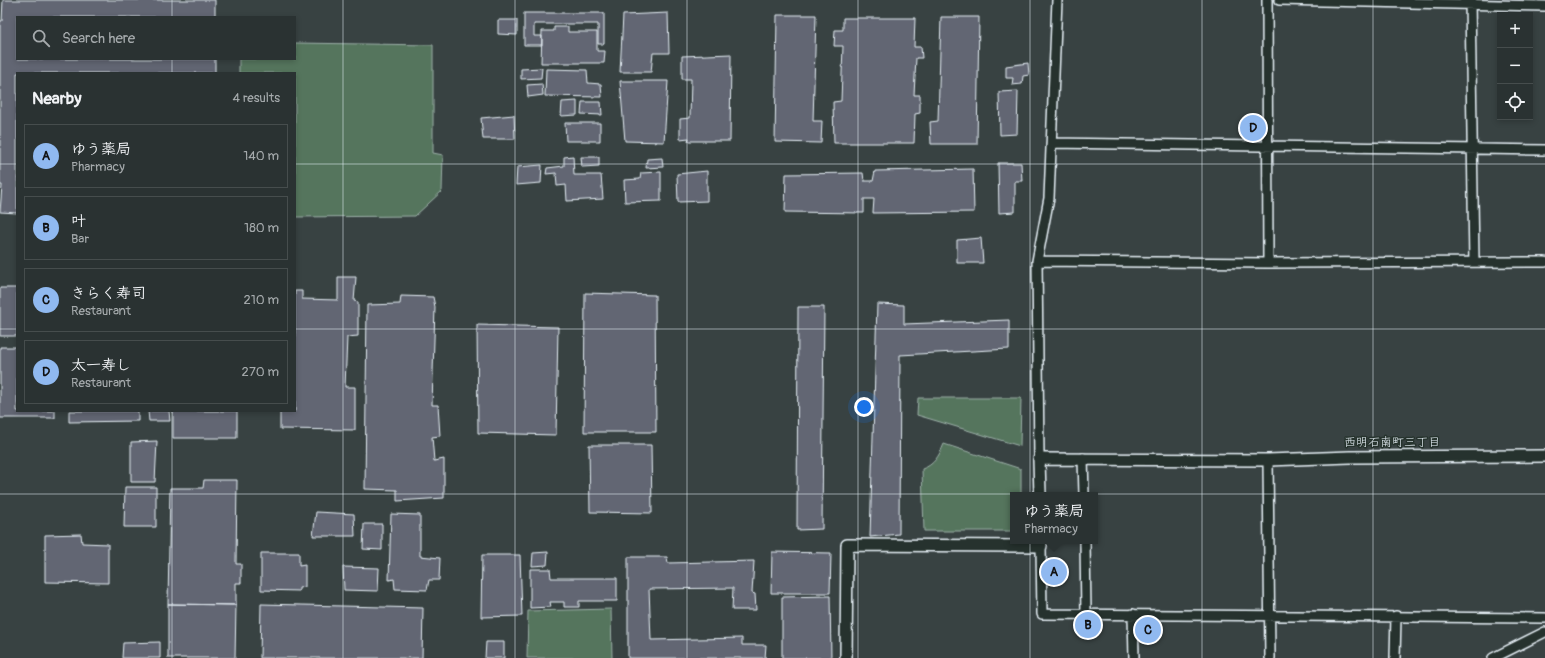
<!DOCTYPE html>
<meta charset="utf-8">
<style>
body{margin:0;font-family:Pangolin,"Klee One",sans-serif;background:#363e3e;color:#f1f3f6}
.controls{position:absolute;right:12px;top:12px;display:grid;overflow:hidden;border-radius:0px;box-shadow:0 2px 6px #0003}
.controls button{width:36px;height:36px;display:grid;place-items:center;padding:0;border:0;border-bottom:1px solid #464d4d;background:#2a3232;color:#f1f3f6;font:20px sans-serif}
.you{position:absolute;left:864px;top:407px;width:14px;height:14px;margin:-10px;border:3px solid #fff;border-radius:50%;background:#1a73e8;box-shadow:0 0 0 6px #1a73e833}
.badge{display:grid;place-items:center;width:26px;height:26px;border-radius:50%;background:#90b9f0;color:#111;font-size:13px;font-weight:700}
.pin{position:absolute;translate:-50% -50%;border:2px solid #fff;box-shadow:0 1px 4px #0006}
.popup{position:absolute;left:1010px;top:492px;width:88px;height:52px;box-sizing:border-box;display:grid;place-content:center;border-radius:0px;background:#2a3232;filter:drop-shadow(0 1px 3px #0005);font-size:13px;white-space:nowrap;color:#a5aaac}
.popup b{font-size:15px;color:#f1f3f6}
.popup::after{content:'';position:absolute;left:50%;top:100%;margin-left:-8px;border:8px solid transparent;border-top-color:#2a3232}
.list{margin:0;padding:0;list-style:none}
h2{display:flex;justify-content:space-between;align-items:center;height:52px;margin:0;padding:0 16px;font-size:17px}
h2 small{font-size:13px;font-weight:400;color:#a5aaac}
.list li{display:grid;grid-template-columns:26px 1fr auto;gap:12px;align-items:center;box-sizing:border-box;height:64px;margin:0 8px 8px;padding:0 8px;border:1px solid #464d4d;border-radius:0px}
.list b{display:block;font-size:15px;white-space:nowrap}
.list p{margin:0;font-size:13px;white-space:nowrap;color:#a5aaac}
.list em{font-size:13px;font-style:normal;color:#a5aaac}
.icon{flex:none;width:22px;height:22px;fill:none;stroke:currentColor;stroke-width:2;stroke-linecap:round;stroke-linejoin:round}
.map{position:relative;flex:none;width:1545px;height:658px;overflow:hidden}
.search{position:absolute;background:#2a3232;box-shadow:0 2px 6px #0003;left:16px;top:16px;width:280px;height:44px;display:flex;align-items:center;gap:10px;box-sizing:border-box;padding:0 14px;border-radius:0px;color:#a5aaac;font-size:15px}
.panel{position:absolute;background:#2a3232;box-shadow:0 2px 6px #0003;left:16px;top:72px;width:280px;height:340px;border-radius:0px}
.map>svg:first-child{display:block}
.green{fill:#55745d;stroke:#9eb2aa}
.building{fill:#626673;stroke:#e8f1f8}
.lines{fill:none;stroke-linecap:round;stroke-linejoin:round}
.minor-casing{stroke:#e8f1f8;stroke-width:12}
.tertiary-casing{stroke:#e8f1f8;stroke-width:14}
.minor{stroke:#26332d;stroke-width:9}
.tertiary{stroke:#26332d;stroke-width:11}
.grid{fill:none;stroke:#e8f1f8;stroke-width:1;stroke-opacity:0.55}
.labels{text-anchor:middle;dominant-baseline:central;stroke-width:3;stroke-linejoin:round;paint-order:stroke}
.neighbourhood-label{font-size:12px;fill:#e8f1f8;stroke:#26332d}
</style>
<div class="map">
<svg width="1545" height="658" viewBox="0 0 1545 658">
<rect width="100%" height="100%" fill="#384242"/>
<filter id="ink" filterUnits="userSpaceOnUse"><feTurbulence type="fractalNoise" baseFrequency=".025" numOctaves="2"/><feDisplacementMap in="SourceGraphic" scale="8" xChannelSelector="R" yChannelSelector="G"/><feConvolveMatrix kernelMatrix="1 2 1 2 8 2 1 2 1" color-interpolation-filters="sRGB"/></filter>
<g filter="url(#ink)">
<path class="green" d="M295,43L433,45V153L443,155L442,191L415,216L295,217V73H239V59H295Z
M918,398H1021L1020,446L917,415Z
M944,444L1021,469V495H1013V531H924L922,469C934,465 939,456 944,444Z
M611,609L612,658H527L528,611Z"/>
<path class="building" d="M3,0H215V17H17V59H215V73H17V213L0,212L2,185H0V21H2Z
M524,13H604V44H598V24H534V36H542V45H524Z
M668,13L669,53H653L651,72H620L623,15Z
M777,15H816L813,121H822L821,143L775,142Z
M941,17H979L977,144H931L930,122L938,121Z
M843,18H915L914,47H921L922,58H916L914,95H920V113L915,114L914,143H834L833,102L841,101L843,46H834L835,30H843Z
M498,20H517V35L498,34Z
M554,27H568V32H597V51H605L604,63H541L542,31H554Z
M731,54L730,141H688L689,138L680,139V119L690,118L691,79H682V56Z
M1028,63L1029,75L1023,76L1022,84L1012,85L1013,78H1006V66Z
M542,68L541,78L521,79V69Z
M546,69L587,70L588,83L601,84L602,97L545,96Z
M620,81H668L664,142L625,141Z
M542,84L543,95L528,97L527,85Z
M1018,91L1017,134L1000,135L999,92Z
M577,101V115L561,116L562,102Z
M582,102H601L602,115L581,114Z
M514,115L515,139H483L481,118Z
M565,123H600V141H566Z
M573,156L574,175H601L603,199L567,201L566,185L557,186L556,173L546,174L547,168L564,166V157Z
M581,157H599V166L582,167Z
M662,158L663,167L646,168L647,159Z
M998,163H1021L1022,181H1015V212L999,213Z
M542,165L541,183L516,185L517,167Z
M973,169L974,212L873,213L874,199H864V213L785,212L786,174L863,173L864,181H873L875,171Z
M707,171V201L678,202L677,174Z
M661,172V201L625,202L624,180L640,179L641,173Z
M981,238L983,263H957V240Z
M338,277H356L354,301L358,302V336L347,337L345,387H355V430L280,429V411H295V291H302V299L338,300Z
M0,288H17V336H0Z
M585,293L655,295L656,432H584Z
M401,296L433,297L435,307L432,405H438L440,436L432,437L434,461L444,459V498L397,501V490L365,489L367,305L400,304Z
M877,304L904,305V324L1009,320V349L900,355L899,534L870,537Z
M798,307H824L822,529L797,530Z
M477,325L558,327L556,435L478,433Z
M0,347H17V411H55V418H0Z
M69,411H138V421L69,422Z
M148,411H169L170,421H149Z
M173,411H237V438H173Z
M157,441L155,482H131V442Z
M589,445H651L652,513L590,512Z
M204,480H237L236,564H241V583H236V605L168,604L170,488H203Z
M125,487H156V527H124Z
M316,512L354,514L355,536H313Z
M391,514L420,515V556L440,558L439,580H429L427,590L395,589L394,579L389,580Z
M364,524H382V550L363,549Z
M81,534L82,543L108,544V583L45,582V535Z
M548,552L547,565L532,566L533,553Z
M772,552L831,553L830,593H771Z
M261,553H299V566L305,565V587L299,588V591L261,590Z
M482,555H520L522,616L481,617Z
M628,557H667L668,563L754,561L752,593L755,594L756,610H732L733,588L649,589L651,640L742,638V645H766L765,658H628Z
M343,567L379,568L378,591L344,590Z
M530,569H550L551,578H617V601H579V607H564V602H550L551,607L530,608Z
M830,596L831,658H782V597Z
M168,604L236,605L235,658H168Z
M261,604L423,608L422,658H260Z
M160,642V658H122L123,643Z
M486,642H504V658H485Z"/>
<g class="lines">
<defs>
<path id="minor" d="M1267,0L1268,263
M1279,0L1545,6
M1470,0L1474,262
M1052,143L1545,150
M1037,261L1268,263L1545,262
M1083,458L1084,495
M1039,459L1037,261L1049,198L1057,0
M1268,460L1270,658
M1085,541L1086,614
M1041,546L1042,614L1545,618
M1133,614L1134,658
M1395,658L1396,616
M1493,658L1545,632"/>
<path id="tertiary" d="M1040,495L1039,459L1268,460L1350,457L1545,456
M846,658L847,545L1041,546V541"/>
</defs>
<use href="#minor" class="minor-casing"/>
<use href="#tertiary" class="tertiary-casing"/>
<use href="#minor" class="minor"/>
<use href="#tertiary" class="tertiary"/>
</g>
</g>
<path class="grid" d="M172,0V17M343,0V658M515,0V658M687,0V658M858,0V658M1030,0V658M1202,0V658M1373,0V658M172,59V73M0,164H17M295,164H1545M0,329H17M295,329H1545M172,411V658M0,494H1545"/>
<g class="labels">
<g class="neighbourhood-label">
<text x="1392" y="442">西明石南町三丁目</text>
</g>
</g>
</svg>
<div class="controls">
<button>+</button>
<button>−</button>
<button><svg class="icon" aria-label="locate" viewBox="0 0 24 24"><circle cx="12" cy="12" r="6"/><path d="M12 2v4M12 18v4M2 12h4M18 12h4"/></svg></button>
</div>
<div class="you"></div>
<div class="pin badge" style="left:1054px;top:572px">A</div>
<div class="popup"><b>ゆう薬局</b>Pharmacy</div>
<div class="pin badge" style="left:1088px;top:625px">B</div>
<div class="pin badge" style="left:1148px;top:630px">C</div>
<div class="pin badge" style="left:1253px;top:128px">D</div>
<div class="search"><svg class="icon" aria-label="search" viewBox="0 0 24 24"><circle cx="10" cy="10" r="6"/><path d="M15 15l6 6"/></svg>Search here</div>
<section class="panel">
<h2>Nearby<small>4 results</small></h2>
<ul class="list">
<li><span class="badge">A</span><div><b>ゆう薬局</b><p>Pharmacy</p></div><em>140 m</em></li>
<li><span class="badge">B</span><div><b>叶</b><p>Bar</p></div><em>180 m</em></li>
<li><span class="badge">C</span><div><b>きらく寿司</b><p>Restaurant</p></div><em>210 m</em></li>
<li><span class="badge">D</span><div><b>太一寿し</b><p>Restaurant</p></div><em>270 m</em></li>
</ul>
</section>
</div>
